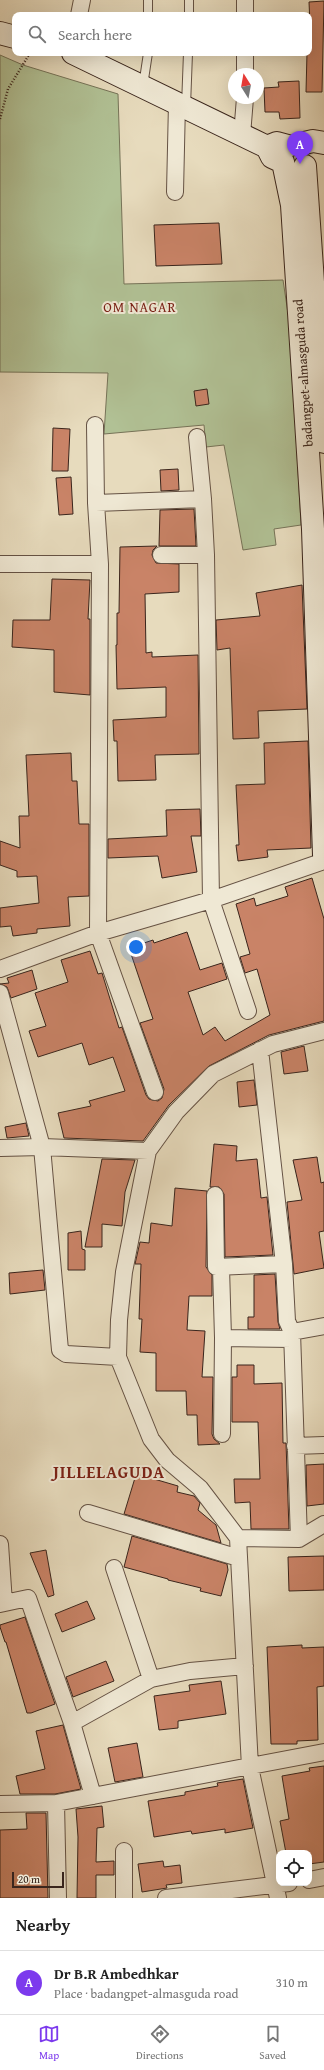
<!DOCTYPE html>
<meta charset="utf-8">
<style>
body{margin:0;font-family:"Gentium Book Plus",serif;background:#f2f2f2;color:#222}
.controls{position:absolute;right:12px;bottom:12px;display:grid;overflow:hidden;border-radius:8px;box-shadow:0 4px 16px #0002}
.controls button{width:36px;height:36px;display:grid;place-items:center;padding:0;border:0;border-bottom:1px solid #e0e0e0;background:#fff;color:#222;font:20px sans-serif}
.compass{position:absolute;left:228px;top:68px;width:36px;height:36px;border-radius:50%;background:#fff;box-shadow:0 4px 16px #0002;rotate:349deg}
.scale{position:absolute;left:12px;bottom:10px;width:52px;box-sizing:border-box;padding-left:4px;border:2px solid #3a251c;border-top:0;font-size:11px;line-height:14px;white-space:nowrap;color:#3a251c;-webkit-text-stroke:3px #efe8d4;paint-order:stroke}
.you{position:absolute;left:136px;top:947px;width:14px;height:14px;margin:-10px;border:3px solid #fff;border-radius:50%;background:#1a73e8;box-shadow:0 0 0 6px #1a73e833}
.badge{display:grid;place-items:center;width:26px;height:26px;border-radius:50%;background:#7c3aed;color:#fff;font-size:13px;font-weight:700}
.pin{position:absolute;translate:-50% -33px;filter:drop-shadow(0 1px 2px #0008)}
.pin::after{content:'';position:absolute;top:21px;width:14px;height:12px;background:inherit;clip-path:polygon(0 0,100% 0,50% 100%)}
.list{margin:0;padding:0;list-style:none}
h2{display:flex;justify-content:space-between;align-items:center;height:52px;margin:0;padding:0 16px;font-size:17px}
h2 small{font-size:13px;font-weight:400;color:#767676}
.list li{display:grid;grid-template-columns:26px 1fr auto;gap:12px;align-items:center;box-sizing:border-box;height:64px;padding:0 16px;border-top:1px solid #e0e0e0}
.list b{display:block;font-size:15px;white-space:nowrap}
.list p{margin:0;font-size:13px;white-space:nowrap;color:#767676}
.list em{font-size:13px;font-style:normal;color:#767676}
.icon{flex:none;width:22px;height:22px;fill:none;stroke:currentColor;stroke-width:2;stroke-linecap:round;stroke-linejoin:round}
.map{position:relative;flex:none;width:324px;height:1898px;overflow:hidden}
.search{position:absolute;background:#fff;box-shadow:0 4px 16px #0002;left:12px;right:12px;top:12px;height:44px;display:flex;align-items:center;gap:10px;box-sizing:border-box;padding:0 14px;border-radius:8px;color:#767676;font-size:15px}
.sheet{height:116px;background:#fff}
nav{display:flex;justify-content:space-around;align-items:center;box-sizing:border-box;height:56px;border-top:1px solid #e0e0e0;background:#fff;font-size:11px;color:#767676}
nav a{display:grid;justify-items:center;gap:2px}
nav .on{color:#7c3aed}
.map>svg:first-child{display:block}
.green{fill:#b1c195;stroke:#767358}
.building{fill:#c98367;stroke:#3a251c}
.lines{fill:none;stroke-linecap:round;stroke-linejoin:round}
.lane-casing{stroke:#655244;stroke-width:10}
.street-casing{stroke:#655244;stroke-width:18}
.secondary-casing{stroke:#3a251c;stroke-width:24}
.path{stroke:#3a251c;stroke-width:2.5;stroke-dasharray:1 2;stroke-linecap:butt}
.lane{stroke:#efe8d4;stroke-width:8}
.street{stroke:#efe8d4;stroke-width:16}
.secondary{stroke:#efe8d4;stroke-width:22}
.labels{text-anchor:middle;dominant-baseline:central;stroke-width:4;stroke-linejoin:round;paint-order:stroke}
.street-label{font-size:13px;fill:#3a251c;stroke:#efe8d4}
.neighbourhood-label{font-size:14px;letter-spacing:1px;fill:#7a1f14;stroke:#efe8d4}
.district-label{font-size:17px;font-weight:bold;letter-spacing:1px;fill:#7a1f14;stroke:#efe8d4}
</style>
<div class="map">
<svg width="324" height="1898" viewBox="0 0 324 1898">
<rect width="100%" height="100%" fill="#e7dbbd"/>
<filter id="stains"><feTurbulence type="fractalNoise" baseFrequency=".005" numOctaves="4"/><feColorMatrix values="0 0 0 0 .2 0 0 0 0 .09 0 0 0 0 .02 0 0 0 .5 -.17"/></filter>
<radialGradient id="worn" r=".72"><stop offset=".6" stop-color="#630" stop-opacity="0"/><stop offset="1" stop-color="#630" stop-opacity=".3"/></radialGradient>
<path class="green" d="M0,55L23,65L118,94L124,284L283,280L290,327L301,525L274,529L276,545L243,550L224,445L206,447L204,425L104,434L108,373L0,372Z"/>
<path class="building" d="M324,1L322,92H306L307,53H309V48H311L309,2Z
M299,81L300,118L280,119L279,112H265L264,88L279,87L278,82Z
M219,223L222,264L156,266L154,225Z
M207,389L209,404L196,406L194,391Z
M53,428L70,429L68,471H52Z
M178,469L179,490L161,491L160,470Z
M71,477L73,514L59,515L56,478Z
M194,509L196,546H159L160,510Z
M157,546L153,550L152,555L156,563L179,564V592L145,594L146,653L152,652V657L198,655L199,754L155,755L156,780L118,781L117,741H114L113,720L166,717V687L117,689L116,645H117V613H119L120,547Z
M52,579L90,580L88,619H90V695L54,692V650L12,647L13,620H50Z
M302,585L307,709L258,711L259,738L233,739L230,648L217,650L216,620L260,616L256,593Z
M308,741L311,848L267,850L268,857L238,861L236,845H239L236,785L265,784L264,743Z
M71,753L72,781H77L79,824H89V896L68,897L70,926L37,929V933L13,936L11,926L0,927V908L39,903L37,876L17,877V871L0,865V841L20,848L19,816H29L26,755Z
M200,809L201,836H191L197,872L162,878L158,856L108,858V839L167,836L166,810Z
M312,878L324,919V1021L269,1035L209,1066L169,1105L143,1141L64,1138L58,1113L91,1106L89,1101L125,1091L113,1057L89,1065L82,1043L38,1057L29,1031L46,1026L35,993L68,982L61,960L90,951L98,974L102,973L119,1028L122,1027L146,1095L149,1099L158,1101L162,1098L164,1089L140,1023L153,1019L129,948L153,940L154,943L187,932L200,970L222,963L227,979L188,992L203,1035L215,1027L225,1041L270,1015L257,969L245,973L240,957L250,954L236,904L254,898L256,906L288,896L285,887Z
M32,970L37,989L11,998L7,987L0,984L9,983L7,978Z
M304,1046L308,1071L284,1074L281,1052Z
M254,1080L257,1105L239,1107L237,1082Z
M26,1123L29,1136L7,1138L5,1127Z
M214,1144L237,1146L236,1161L257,1159L261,1198L267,1197L273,1255L225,1257L224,1194L219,1187H210Z
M317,1157L321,1183L324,1182V1231L319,1232L324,1268L294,1274L287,1202L302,1200L293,1160Z
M102,1159L135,1160L125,1192L122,1226L102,1224V1247H85Z
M175,1188L207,1191L206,1267L212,1275V1296H189L187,1330L205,1331L202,1377H213L212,1434L214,1439L220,1444L198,1445L197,1415H187L186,1391H156V1353L140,1352L142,1319H139L141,1264H135L140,1242L149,1243L151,1223L172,1226Z
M81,1231L82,1249L85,1250V1270H68V1233Z
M43,1270L45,1290L10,1294L9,1273Z
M275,1274L278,1322L280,1329H248V1317H254V1275Z
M237,1365H254V1384L282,1383L283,1443H286L289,1529H251L250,1502L235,1503L234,1479H260L258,1422H232V1377H237Z
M324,1464V1504L307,1506L306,1465Z
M138,1468L156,1473L154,1479L178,1486L177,1492L194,1496L200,1503L198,1510L216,1525L221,1543L124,1514Z
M132,1536L227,1564L228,1570L221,1596L200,1591L201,1588L168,1580V1579L124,1567Z
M46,1550L54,1595L48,1597L30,1553Z
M324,1556V1590L289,1591L288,1557Z
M87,1601L95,1619L62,1632L55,1614Z
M25,1617L55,1704L31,1713H27L6,1642H5L0,1627V1625Z
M302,1645V1648L324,1647V1686L317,1687L318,1740L297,1741V1744H271L267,1647Z
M106,1661L114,1681L73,1697L66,1677Z
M221,1681L226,1714L178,1721V1728L159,1730L154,1696L190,1691L189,1685Z
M63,1725L81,1789L55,1794H20L16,1776L45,1769L36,1731Z
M137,1743L143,1777L115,1782L108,1748Z
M324,1766V1862L309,1864V1853H286L280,1821L289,1819L282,1776L310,1771L309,1768Z
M243,1779L253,1828L225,1833V1829L192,1834L191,1831L154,1837L148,1801L185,1795V1792L218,1786L217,1783Z
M102,1806L104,1827L97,1828L96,1862L114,1861V1875H96V1898H77L78,1837L76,1809Z
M26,1813H46L48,1898H0V1830L27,1829Z
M163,1861L164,1867L180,1865L182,1883L166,1885L167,1888L142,1892L138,1864Z"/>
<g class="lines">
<defs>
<path id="lane" d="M148,15V0
M189,15V0
M143,86L148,53
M186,106L188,53"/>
<path id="street" d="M245,0V15
M79,15L82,0
M245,53V74
M242,135L245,98
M175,192L177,103
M95,425L96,503
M197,437L203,499L206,555L211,900L248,1011
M161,555H206
M0,564H100L96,503L203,499
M100,564L98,933L155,1092
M0,969L98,933L211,900L324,861
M0,993L42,1147L60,1350L66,1354L118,1357
M0,1148L42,1147L148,1151
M215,1195L216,1267L284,1264
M221,1267L223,1338
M292,1332L324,1326
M222,1434L223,1338L292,1339
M295,1446L324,1445
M88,1513L239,1558
M238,1538L299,1539L292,1332L287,1321L284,1264L260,1050
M299,1539L324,1524
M0,1544L4,1603
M114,1568L151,1679
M0,1604L28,1598L72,1723L93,1796
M72,1723L151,1679L190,1671L245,1666
M56,1803L58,1898
M0,1804L56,1803L324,1752
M124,1851V1898
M309,1880L324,1877
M166,1898L289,1883
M278,1898L250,1767L238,1538L200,1488L167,1460L151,1439L118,1357L119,1320L124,1272L148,1151L176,1112L213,1074L273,1044L324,1031"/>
<path id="secondary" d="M0,33L15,37
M73,53L267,147L277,143L288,146
M300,144L313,141L324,143
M267,147L272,157L283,162L292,205L313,529L324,855
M305,166L324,442"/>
</defs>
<use href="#lane" class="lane-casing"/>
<use href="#street" class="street-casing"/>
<use href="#secondary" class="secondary-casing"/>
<path class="path" d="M0,119L8,89L30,53"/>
<use href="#lane" class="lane"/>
<use href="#street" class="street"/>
<use href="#secondary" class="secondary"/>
</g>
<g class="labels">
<g class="street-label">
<text transform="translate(303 373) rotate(-94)">badangpet-almasguda road</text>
</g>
<g class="neighbourhood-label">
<text x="140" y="307">OM NAGAR</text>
</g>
<g class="district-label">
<text x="109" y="1471">JILLELAGUDA</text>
</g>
</g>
<rect width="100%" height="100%" filter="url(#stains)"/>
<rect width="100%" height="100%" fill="url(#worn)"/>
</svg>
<div class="controls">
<button><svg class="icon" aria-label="locate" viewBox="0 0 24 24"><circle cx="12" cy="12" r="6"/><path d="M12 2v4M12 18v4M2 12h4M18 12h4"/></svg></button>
</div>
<svg class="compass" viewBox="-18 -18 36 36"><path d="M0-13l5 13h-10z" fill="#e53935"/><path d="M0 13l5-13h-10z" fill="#767676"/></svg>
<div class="scale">20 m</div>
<div class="you"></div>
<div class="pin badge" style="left:300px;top:164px">A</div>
<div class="search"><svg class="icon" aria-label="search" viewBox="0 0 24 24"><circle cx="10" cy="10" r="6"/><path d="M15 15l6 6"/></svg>Search here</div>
</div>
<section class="sheet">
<h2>Nearby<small></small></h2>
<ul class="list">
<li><span class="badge">A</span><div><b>Dr B.R Ambedhkar</b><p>Place · badangpet-almasguda road</p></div><em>310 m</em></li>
</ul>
</section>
<nav>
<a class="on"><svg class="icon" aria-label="map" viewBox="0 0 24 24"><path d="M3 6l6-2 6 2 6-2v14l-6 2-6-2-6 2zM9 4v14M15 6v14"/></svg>Map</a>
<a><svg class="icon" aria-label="directions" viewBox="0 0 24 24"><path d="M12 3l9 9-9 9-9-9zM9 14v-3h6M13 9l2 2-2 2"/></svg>Directions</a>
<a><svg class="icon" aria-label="saved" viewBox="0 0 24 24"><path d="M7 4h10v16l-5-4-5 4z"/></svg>Saved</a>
</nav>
